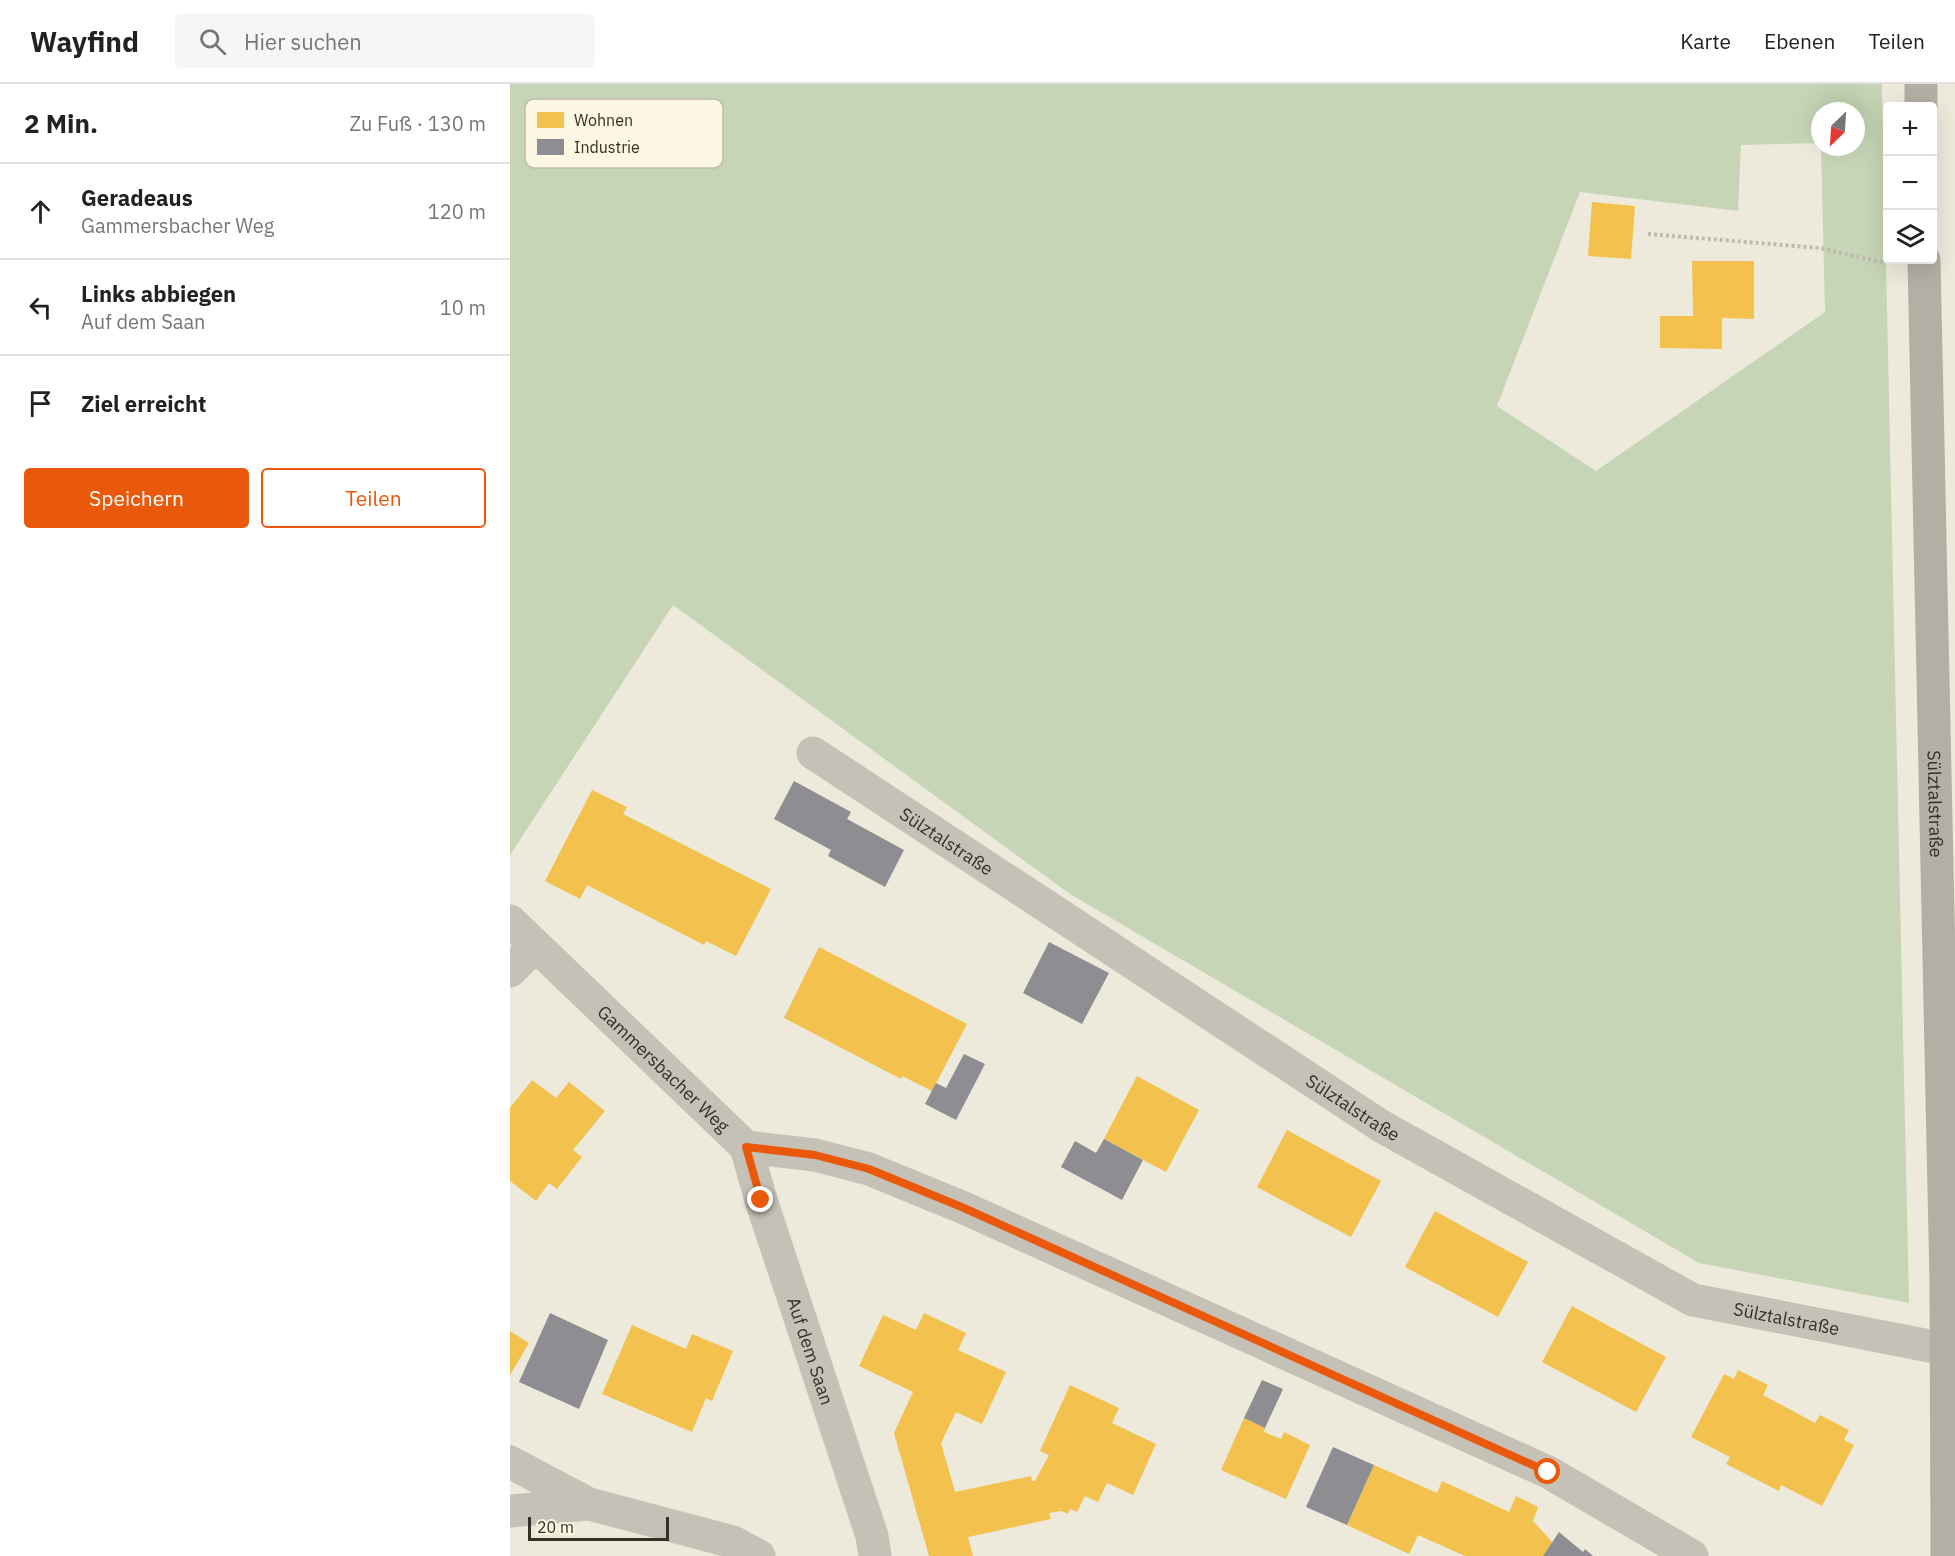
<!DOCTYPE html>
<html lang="de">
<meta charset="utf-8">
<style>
body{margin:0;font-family:"IBM Plex Sans",sans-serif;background:#f6f6f6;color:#222}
.controls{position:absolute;right:18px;top:18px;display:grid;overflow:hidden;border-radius:6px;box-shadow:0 6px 24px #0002}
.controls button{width:54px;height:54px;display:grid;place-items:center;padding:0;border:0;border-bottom:2px solid #e0e0e0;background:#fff;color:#222;font:30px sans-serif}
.compass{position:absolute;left:1301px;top:18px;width:54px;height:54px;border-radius:50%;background:#fff;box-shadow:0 6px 24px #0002;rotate:205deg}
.scale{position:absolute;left:18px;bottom:15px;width:141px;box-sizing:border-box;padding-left:6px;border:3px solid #362f25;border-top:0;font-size:16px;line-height:21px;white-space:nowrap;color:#362f25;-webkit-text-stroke:4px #fbf7e3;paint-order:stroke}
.stop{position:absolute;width:18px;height:18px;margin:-14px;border:4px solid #ea580c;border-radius:50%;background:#fff}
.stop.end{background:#ea580c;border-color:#fff;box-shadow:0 2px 6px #0008}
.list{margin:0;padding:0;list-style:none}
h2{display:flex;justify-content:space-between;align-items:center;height:78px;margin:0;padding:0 24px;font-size:26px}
h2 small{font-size:20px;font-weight:400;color:#767676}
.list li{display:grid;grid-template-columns:39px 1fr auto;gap:18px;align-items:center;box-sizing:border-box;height:96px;padding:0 24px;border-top:2px solid #e0e0e0}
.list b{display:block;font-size:22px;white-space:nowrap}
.list p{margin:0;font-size:20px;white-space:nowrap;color:#767676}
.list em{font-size:20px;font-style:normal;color:#767676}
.actions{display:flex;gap:12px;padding:18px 24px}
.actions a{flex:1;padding:14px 0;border:2px solid #ea580c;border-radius:6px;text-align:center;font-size:21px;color:#ea580c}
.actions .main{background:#ea580c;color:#fff}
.icon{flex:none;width:33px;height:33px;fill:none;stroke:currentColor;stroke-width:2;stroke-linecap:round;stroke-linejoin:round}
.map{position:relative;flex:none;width:1445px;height:1472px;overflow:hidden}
header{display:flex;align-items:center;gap:36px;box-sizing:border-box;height:84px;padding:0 30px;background:#fff;border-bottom:2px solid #e0e0e0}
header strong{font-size:28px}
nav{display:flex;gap:33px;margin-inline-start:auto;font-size:21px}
.search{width:420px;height:54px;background:#f6f6f6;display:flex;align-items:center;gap:15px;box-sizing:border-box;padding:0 21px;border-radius:6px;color:#767676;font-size:22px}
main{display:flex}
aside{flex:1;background:#fff}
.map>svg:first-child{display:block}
.green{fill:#c6d5b5;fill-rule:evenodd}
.homes{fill:#f2c14e}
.industry{fill:#8d8d92}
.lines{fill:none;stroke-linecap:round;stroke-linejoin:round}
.path{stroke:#bebaaf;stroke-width:4;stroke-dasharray:3 3;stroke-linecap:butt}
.minor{stroke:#c5c1b6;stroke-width:33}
.major{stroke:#b4afa5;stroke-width:33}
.route{stroke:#ea580c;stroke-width:8}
.labels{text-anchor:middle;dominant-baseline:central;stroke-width:6;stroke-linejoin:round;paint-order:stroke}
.street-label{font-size:18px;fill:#362f25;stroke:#fbf7e3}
.key{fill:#fbf7e3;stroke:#c0bbaa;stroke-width:1.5}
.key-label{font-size:16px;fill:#362f25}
</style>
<header>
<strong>Wayfind</strong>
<div class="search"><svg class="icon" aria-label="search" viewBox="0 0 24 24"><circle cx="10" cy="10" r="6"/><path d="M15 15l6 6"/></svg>Hier suchen</div>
<nav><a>Karte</a><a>Ebenen</a><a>Teilen</a></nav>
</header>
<main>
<aside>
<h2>2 Min.<small>Zu Fuß · 130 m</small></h2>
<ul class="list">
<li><svg class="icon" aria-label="ahead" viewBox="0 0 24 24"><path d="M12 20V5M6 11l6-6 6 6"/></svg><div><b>Geradeaus</b><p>Gammersbacher Weg</p></div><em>120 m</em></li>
<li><svg class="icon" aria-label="left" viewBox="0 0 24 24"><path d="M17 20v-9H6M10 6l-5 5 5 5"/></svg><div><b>Links abbiegen</b><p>Auf dem Saan</p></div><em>10 m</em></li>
<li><svg class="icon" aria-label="arrive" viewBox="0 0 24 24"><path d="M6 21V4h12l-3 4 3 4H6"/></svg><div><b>Ziel erreicht</b></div></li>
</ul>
<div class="actions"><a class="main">Speichern</a><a>Teilen</a></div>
</aside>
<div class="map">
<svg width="1445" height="1472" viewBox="0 0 1445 1472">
<rect width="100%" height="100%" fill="#edeadc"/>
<path class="green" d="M0,0H1372L1399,1219L1189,1179L560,810L163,521L0,771ZM1310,27H1346V63H1311L1315,228L1086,387L987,322L1070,108L1228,127L1231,61L1310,59Z"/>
<path class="homes" d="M1082,118L1125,122L1121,175L1078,172Z
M1182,177H1244V235L1212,234V265L1150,264V232H1183Z
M82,706L117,723L113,730L261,805L226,872L196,857L194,861L77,801L70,815L35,797Z
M309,863L457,940L422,1007L392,992L391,995L274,934Z
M627,992L689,1026L656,1088L594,1055Z
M22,996L46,1014L59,998L95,1027L63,1066L72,1073L47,1105L39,1099L26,1117L0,1097V1024Z
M777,1046L871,1097L841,1153L747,1103Z
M925,1127L1018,1178L988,1233L895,1183Z
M1062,1222L1156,1273L1126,1328L1032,1278Z
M414,1229L456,1249L448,1266L496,1288L472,1340L446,1328L431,1359L445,1408L521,1392L522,1397H525L539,1371L530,1367L560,1301L609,1324L602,1339L646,1360L623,1411L597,1399L588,1418L575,1412L567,1428L560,1425L558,1430L552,1427L539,1429L541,1435L458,1453L463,1472H419L384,1349L403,1308L349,1282L373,1231L406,1246Z
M122,1241L176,1265L182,1250L223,1267L202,1317L196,1314L182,1348L92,1310Z
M0,1247L19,1259L0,1291Z
M1228,1286L1258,1301L1253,1311L1305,1339L1310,1331L1339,1346L1334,1356L1344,1361L1312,1422L1271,1401L1269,1407L1216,1380L1220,1373L1181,1353L1214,1290L1224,1295Z
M734,1334L755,1344L754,1348L771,1355L774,1348L800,1361L776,1415L711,1386Z
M864,1381L927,1409L932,1397L999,1428L1006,1412L1028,1423L1023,1437L1044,1460L1033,1472H955L908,1451L899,1470L837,1441Z"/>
<path class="industry" d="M284,697L341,728L337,735L394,766L375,803L318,772L321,766L264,735Z
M539,858L599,889L572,940L513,909Z
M454,970L475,980L446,1036L415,1020L426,999L436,1004Z
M594,1055L633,1076L612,1116L551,1083L565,1057L586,1069Z
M40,1229L98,1256L69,1325L9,1298Z
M752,1296L773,1305L755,1344L734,1334Z
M823,1363L864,1381L837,1441L796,1423Z
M1049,1448L1073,1468L1075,1465L1083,1472H1033Z"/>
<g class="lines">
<path class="path" d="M1138,150L1310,164L1375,179"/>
<g class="minor">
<path id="s1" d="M303,669L871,1042L1183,1216L1435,1265"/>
<path id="s2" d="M0,837L236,1063L305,1071L359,1085L454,1124L1038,1388L1182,1472"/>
<path d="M0,887L25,862"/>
<path id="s3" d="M236,1063L251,1116L362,1452L365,1472"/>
<path d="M0,1378L79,1420"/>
<path d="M0,1427L79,1420L223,1458L249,1472"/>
</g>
<g class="major">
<path d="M1411,0V22"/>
<path id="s4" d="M1414,176L1436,1200L1437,1472"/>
</g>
</g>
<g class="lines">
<path class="route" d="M251,1116L236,1063L305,1071L359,1085L454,1124L1038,1388"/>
</g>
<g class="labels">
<g class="street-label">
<text stroke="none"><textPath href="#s4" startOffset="544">Sülztalstraße</textPath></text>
<text stroke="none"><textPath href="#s1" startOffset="160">Sülztalstraße</textPath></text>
<text stroke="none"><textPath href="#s2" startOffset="213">Gammersbacher Weg</textPath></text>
<text stroke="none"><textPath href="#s1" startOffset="646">Sülztalstraße</textPath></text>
<text stroke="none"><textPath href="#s1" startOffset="1132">Sülztalstraße</textPath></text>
<text stroke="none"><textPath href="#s3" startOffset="214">Auf dem Saan</textPath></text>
</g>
</g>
<rect x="15" y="15" width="198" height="69" rx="9" class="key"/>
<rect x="27" y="28" width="27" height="16" fill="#f2c14e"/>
<rect x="27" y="55" width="27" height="16" fill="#8d8d92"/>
<g class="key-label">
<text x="64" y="42">Wohnen</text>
<text x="64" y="69">Industrie</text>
</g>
</svg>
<div class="controls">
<button>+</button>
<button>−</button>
<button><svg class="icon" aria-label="layers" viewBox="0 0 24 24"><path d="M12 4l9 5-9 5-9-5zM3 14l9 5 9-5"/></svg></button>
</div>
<svg class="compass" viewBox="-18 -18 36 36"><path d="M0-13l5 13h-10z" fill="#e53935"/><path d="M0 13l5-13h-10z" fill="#767676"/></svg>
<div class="scale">20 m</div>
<div class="stop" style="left:1038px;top:1388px"></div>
<div class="stop end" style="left:251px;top:1116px"></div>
</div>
</main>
